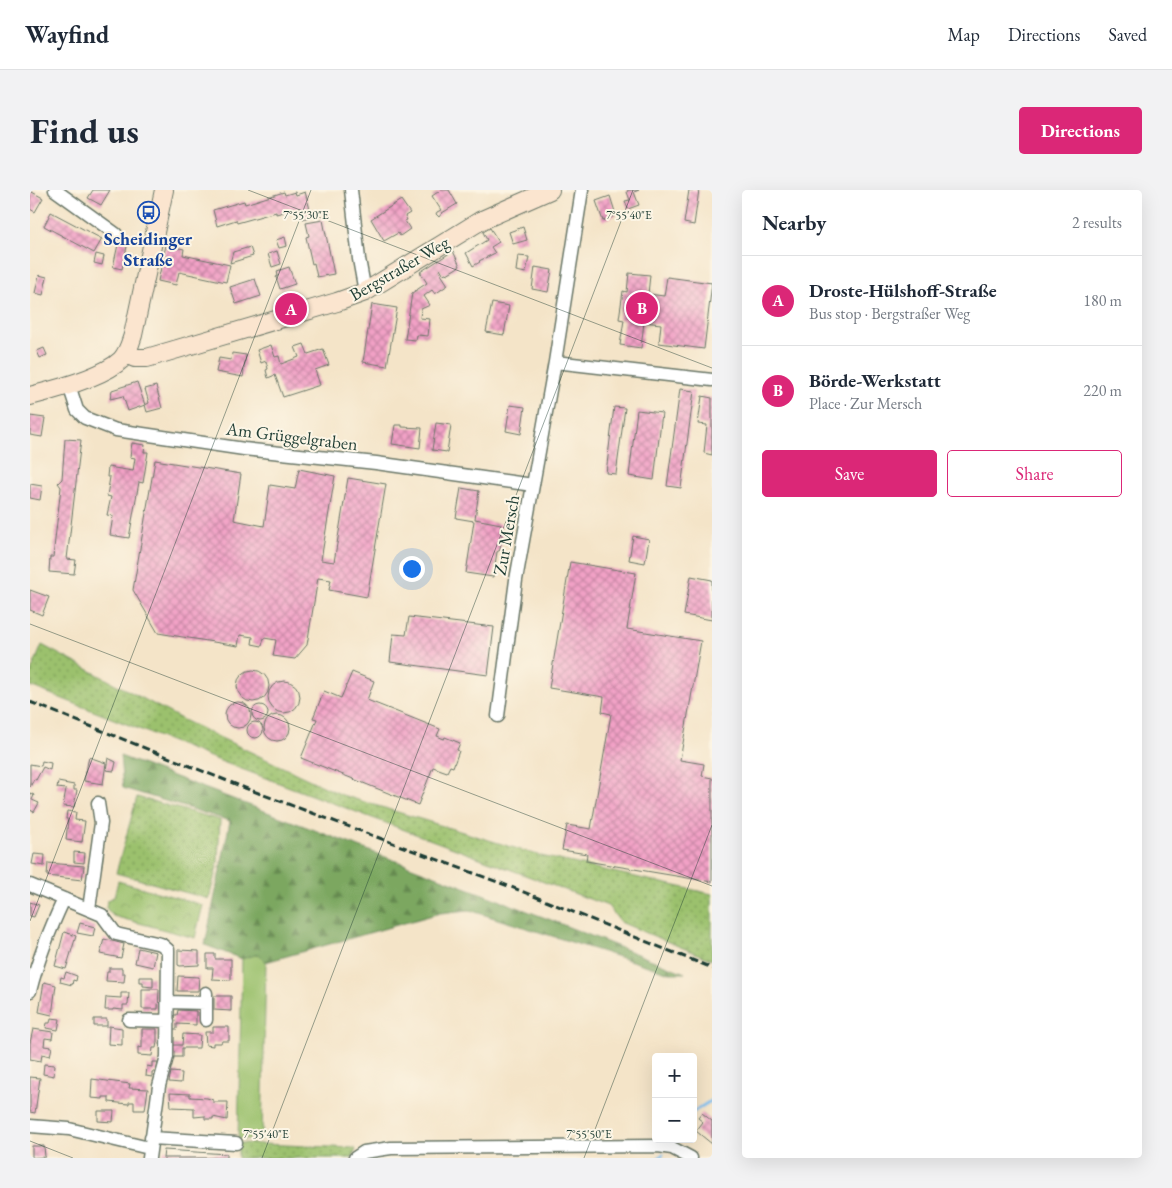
<!DOCTYPE html>
<meta charset="utf-8">
<style>
body{margin:0;font-family:"EB Garamond",serif;background:#f2f2f3;color:#1f2937}
.controls{position:absolute;right:15px;bottom:15px;display:grid;overflow:hidden;border-radius:5px;box-shadow:0 5px 20px #0002}
.controls button{width:45px;height:45px;display:grid;place-items:center;padding:0;border:0;border-bottom:1px solid #e0e1e3;background:#fff;color:#1f2937;font:25px sans-serif}
.you{position:absolute;left:381px;top:378px;width:18px;height:18px;margin:-12px;border:4px solid #fff;border-radius:50%;background:#1a73e8;box-shadow:0 0 0 8px #1a73e833}
.badge{display:grid;place-items:center;width:32px;height:32px;border-radius:50%;background:#db2777;color:#fff;font-size:16px;font-weight:700}
.pin{position:absolute;translate:-50% -50%;border:2px solid #fff;box-shadow:0 1px 5px #0006}
.list{margin:0;padding:0;list-style:none}
h2{display:flex;justify-content:space-between;align-items:center;height:65px;margin:0;padding:0 20px;font-size:21px}
h2 small{font-size:16px;font-weight:400;color:#747a83}
.list li{display:grid;grid-template-columns:32px 1fr auto;gap:15px;align-items:center;box-sizing:border-box;height:90px;padding:0 20px;border-top:1px solid #e0e1e3}
.list b{display:block;font-size:19px;white-space:nowrap}
.list p{margin:0;font-size:16px;white-space:nowrap;color:#747a83}
.list em{font-size:16px;font-style:normal;color:#747a83}
.actions{display:flex;gap:10px;padding:15px 20px}
.actions a{flex:1;padding:11px 0;border:1px solid #db2777;border-radius:5px;text-align:center;font-size:18px;color:#db2777}
.actions .main{background:#db2777;color:#fff}
.map{position:relative;flex:none;width:682px;height:968px;overflow:hidden;border-radius:5px}
header{display:flex;align-items:center;gap:30px;box-sizing:border-box;height:70px;padding:0 25px;background:#fff;border-bottom:1px solid #e0e1e3}
header strong{font-size:24px}
nav{display:flex;gap:28px;margin-inline-start:auto;font-size:18px}
.intro{display:flex;align-items:center;justify-content:space-between;box-sizing:border-box;height:120px;padding:0 30px}
h1{margin:0;font-size:35px}
.button{padding:12px 22px;border-radius:5px;background:#db2777;color:#fff;font-size:18px;font-weight:700}
main{display:flex;gap:30px;padding:0 30px}
aside{flex:1;background:#fff;border-radius:5px;box-shadow:0 5px 20px #0002}
.map>svg:first-child{display:block}
.grass{fill:url(#grass-dots);stroke:#5d7f50}
.forest{fill:url(#forest-firs);stroke:#4e724a}
.park{fill:url(#park-crowns);stroke:#5d7f50}
.garden{fill:#9bc16d;stroke:#5d7f50}
.lines{fill:none;stroke-linecap:round;stroke-linejoin:round}
.stream{stroke:#7bbff1;stroke-width:3}
.building{fill:url(#building-cross-hatch)}
.street-casing{stroke:#6a7768;stroke-width:15}
.secondary-casing{stroke:#6a7768;stroke-width:20}
.street{stroke:#fff;stroke-width:12}
.secondary{stroke:#fbe5cf;stroke-width:18}
.rail{stroke:#1f3d34;stroke-width:3;stroke-dasharray:8 4;stroke-linecap:butt}
.ticks{fill:none;stroke:#1f3d34;stroke-width:1;stroke-opacity:0.45}
.labels{text-anchor:middle;dominant-baseline:central;stroke-width:4;stroke-linejoin:round;paint-order:stroke}
.transit-label{font-size:18px;font-weight:bold;fill:#164399;stroke:#fcf5e5}
.street-label{font-size:18px;fill:#1f3d34;stroke:#fcf5e5}
.ticks-label{font-size:12px;text-anchor:middle;fill:#1f3d34;stroke:#fcf5e5;stroke-width:4;stroke-linejoin:round;paint-order:stroke}
</style>
<header>
<strong>Wayfind</strong>
<nav><a>Map</a><a>Directions</a><a>Saved</a></nav>
</header>
<div class="intro"><h1>Find us</h1><a class="button">Directions</a></div>
<main>
<div class="map">
<svg width="682" height="968" viewBox="0 0 682 968">
<defs>
<pattern id="grass-dots" width="8" height="8" patternUnits="userSpaceOnUse" patternTransform="scale(1.25)"><rect width="8" height="8" fill="#9bc16d"/><path d="M2 2h.1M6 6h.1" fill="none" stroke="#7e9e5a" stroke-width="1.8" stroke-linecap="round"/></pattern>
<pattern id="forest-firs" width="22" height="20" patternUnits="userSpaceOnUse" patternTransform="scale(1.25)"><rect width="22" height="20" fill="#7ca760"/><path d="M5 1l3.5 6h-7zM16 11l3.5 6h-7z" fill="#658950"/></pattern>
<pattern id="park-crowns" width="20" height="18" patternUnits="userSpaceOnUse" patternTransform="scale(1.25)"><rect width="20" height="18" fill="#9bc16d"/><path d="M2 6a3 3 0 1 1 6 0M12 15a3 3 0 1 1 6 0" fill="none" stroke="#7e9e5a"/></pattern>
<pattern id="building-cross-hatch" width="8" height="8" patternUnits="userSpaceOnUse" patternTransform="scale(1.25)"><rect width="8" height="8" fill="#f2a1c6"/><path d="M0 0l8 8M0 8l8-8" fill="none" stroke="#c384a2"/></pattern>
</defs>
<rect width="100%" height="100%" fill="#fcf5e5"/>
<filter id="ink" filterUnits="userSpaceOnUse"><feTurbulence type="fractalNoise" baseFrequency=".02" numOctaves="2"/><feDisplacementMap in="SourceGraphic" scale="10" xChannelSelector="R" yChannelSelector="G"/><feConvolveMatrix kernelMatrix="1 2 1 2 8 2 1 2 1" color-interpolation-filters="sRGB"/></filter>
<filter id="wash" filterUnits="userSpaceOnUse"><feTurbulence type="fractalNoise" baseFrequency=".0096" numOctaves="4" result="noise"/><feDisplacementMap in="SourceGraphic" scale="20" xChannelSelector="R" yChannelSelector="G"/><feGaussianBlur stdDeviation="1.12" result="paint"/><feColorMatrix in="noise" values="0 0 0 0 0 0 0 0 0 0 0 0 0 0 0 0 0 1.4 0 .05"/><feComposite in="paint" operator="in"/></filter>
<g filter="url(#wash)">
<rect width="100%" height="100%" fill="#f4e4c8"/>
<path class="grass" d="M12,455L157,532L312,605L511,666L682,704V770L590,732L578,716L190,571L0,496V484Z
M107,607L190,630L188,672L179,709L86,683Z
M210,953L323,958L326,960L322,968H208V956Z"/>
<path class="forest" d="M90,566L521,730L655,783H640L439,720L410,723L236,772L229,764L212,769L175,755L200,631L93,598Z"/>
<path class="park" d="M88,691L173,715L165,748L83,726L76,718L77,710L84,707Z"/>
<path class="garden" d="M229,764L236,772L232,949H208L212,769Z"/>
<g class="lines">
<path class="stream" d="M663,922L682,910
M639,950L640,949
M629,968L633,964"/>
</g>
<g id="blocks">
<path class="building" d="M63,0H80L71,15L58,8Z
M411,0H419L427,14L412,23L409,27L406,24L407,22L411,20L402,6Z
M598,0H609L604,2L609,15L598,19L595,11L600,10L597,2Z
M659,0H669L664,35L654,33Z
M0,1L13,8L5,22L0,19Z
M254,2L255,5L265,2L266,5L275,2L282,26L273,29L270,18L246,24V22L207,33L206,30L187,36L183,20L214,11L215,14Z
M580,6L586,25L573,31L566,11Z
M371,10L380,23L375,26L377,30L375,31L380,39L370,46L368,43L354,51L341,29Z
M21,22L72,49L64,63L14,36Z
M293,30L304,84L287,87L284,73L282,74L276,47L279,46L276,33Z
M493,37L497,50L483,54L479,42Z
M460,38L469,52L461,57L465,63L449,71L450,72L443,76L436,63L457,50L453,42Z
M255,47L257,56L249,58L246,50Z
M89,50L98,52L92,79L83,77Z
M136,55L154,59L153,65L200,75L196,92L149,82L146,95L128,91Z
M220,57L223,66L200,73L203,62Z
M247,61L251,74L242,77L238,64Z
M423,61L430,76L417,84L416,83L413,84L410,79L409,81L418,95L405,104L402,100L394,106L400,115L391,119L390,128L400,129L398,146L387,145L386,150L375,149L382,103L397,93L390,82Z
M66,64L74,66L72,75L64,73Z
M488,66L499,67L496,83L486,81Z
M259,77L265,94L250,99L246,87L248,86L247,81Z
M505,77L522,80L518,102L502,99Z
M599,83L620,85L618,104L634,106L637,87L682,93L674,159L629,153L631,134L614,132L611,158L590,155L594,130L589,129L593,101L597,102Z
M9,85L17,87L13,105L5,103Z
M225,89L231,106L206,114L200,97Z
M462,113L479,116L474,145L456,142Z
M342,114L367,118L357,176L333,172Z
M274,154L278,164L293,159L299,175L285,180L290,195L253,207L245,185L238,188L236,180L238,179L236,171L231,173L227,160L241,155L245,167L249,166L251,174L269,167L265,157Z
M14,158L17,165L10,168L7,161Z
M202,163L216,165L213,187L186,182L189,168L201,170Z
M107,192L115,215L98,221L93,206L80,209L82,200Z
M126,196L132,218L117,222L115,215L119,213L115,199Z
M650,199L664,201L651,298L637,296Z
M672,206L682,208V265L674,263L677,235L668,234Z
M480,215L495,217L491,244L476,241Z
M584,217L595,218L586,284L576,283Z
M607,220L632,223L624,290L599,286Z
M0,226L15,228L12,247L0,245Z
M406,233L421,235L417,262L402,260Z
M365,235H372V237L392,238L390,258L362,254Z
M35,249L51,250L37,369L46,370L44,384L19,382L20,367H23L31,297L28,293L32,289Z
M102,253L115,255L114,262H118L113,293L109,292L99,348L80,345L83,326L77,325L81,307L77,306L80,287H77L78,277L103,281L105,268L100,267Z
M125,270L211,284L204,330L234,336L240,295L265,299L269,279L305,286L291,370L304,372L318,288L356,294L337,407L299,400L301,390L288,388L277,455L265,469L243,466L246,450L234,448L232,456L222,454L223,447L210,445L208,456L128,443L103,400Z
M0,294L12,296L10,310L0,308Z
M431,298L449,301L445,329L471,334L470,342L472,345L470,360L467,362L463,387L436,383L444,331L426,328Z
M603,346L619,349L615,373L599,370Z
M540,372L606,383L597,439L671,451L650,570L674,574L672,586L682,588V692L556,671L557,664L532,660L537,635L561,639L581,524L572,522L574,507L519,498Z
M661,386L682,390V430L654,425Z
M0,400L19,407L12,425L0,420Z
M379,427L464,437L458,485L360,472L363,444L376,445Z
M207 496a16 16 0 1 1 32 0a16 16 0 1 1-32 0Z
M322,482L344,491L337,510L410,539L407,546L414,549L415,547L430,553L427,560L429,561L423,577L420,576L417,582L403,577L388,615L271,568L287,529L283,528L294,501L311,508Z
M238 507a16 16 0 1 1 32 0a16 16 0 1 1-32 0Z
M195 525a13 13 0 1 1 26 0a13 13 0 1 1-26 0Z
M222 523a8 8 0 1 1 16 0a8 8 0 1 1-16 0Z
M234 538a13 13 0 1 1 26 0a13 13 0 1 1-26 0Z
M217 540a8 8 0 1 1 16 0a8 8 0 1 1-16 0Z
M59,567L76,573L73,594L54,591Z
M78,568L86,572L84,581L76,580Z
M12,571L21,573L20,580L13,577L6,590L4,589L0,597V574L11,576Z
M28,592L44,595V600H47L44,617L33,616L36,599L27,598Z
M0,603L4,605L2,610L9,613L4,622L0,620Z
M37,621L46,622L45,630L55,631L52,652L36,650L38,629H36Z
M44,662L55,663L54,673L44,672Z
M4,664L15,665L14,676L2,674Z
M18,673L54,676L52,690L17,686Z
M0,712L9,715L4,727L0,726Z
M50,733L65,737L63,746L47,743Z
M34,742L46,746L36,779L25,776Z
M74,749L94,754L91,768L70,764Z
M108,758L126,762L123,777L105,773Z
M148,760L169,761V775L150,776L148,775Z
M177,764H185V769H201V790L182,789L183,778H177Z
M79,778H92V783H95L94,792L76,791L77,782H79Z
M36,782L47,786L46,791L43,790L42,795L30,792L31,787L34,788Z
M148,786L169,787L168,801H147Z
M109,787H123V797L113,796V792H109Z
M14,792L26,795L22,825L9,822Z
M112,799H129L128,819H112Z
M91,803H99L98,815H93V820L83,819V820H75L76,807L91,808Z
M184,806H201V821L184,820Z
M148,820L166,821V835L147,834V839H142L143,825H147Z
M21,828L30,829L28,840L16,838L17,833H20Z
M64,829H77V836H64Z
M79,836L92,838V855L78,854Z
M183,837H199V851H192L191,853H183V856L176,855L175,842H183Z
M3,839L23,842L22,849L15,848L14,856L22,857L20,866L12,864L11,871L0,869V853Z
M112,839H127V852L126,858H123L122,866L108,865V857L112,858Z
M153,844L170,845L169,858H152V867H142V855H152Z
M122,872H128L127,882H122V887L116,886L117,876L122,877Z
M14,874L25,875L24,886L13,884Z
M141,882L152,883L151,893L139,892Z
M0,887L10,888L5,923L0,922Z
M62,889L100,894L99,898L118,899L115,920H104V912H99V914L79,912V907H73V909L61,908Z
M140,903L160,904V907L177,908L183,910V912H198L197,930L183,927V929H175V926L164,927V918L141,917Z
M68,921H84L83,932L68,931Z
M672,923L682,931V954L666,941L673,932L668,928Z
M2,956H14L15,967L2,968Z
M134,960L197,964V968H133Z"/>
</g>
</g>
<g filter="url(#ink)">
<use href="#blocks" fill-opacity="0" stroke="#6a7768" stroke-width="1"/>
<g class="lines">
<defs>
<path id="street" d="M25,0L86,44
M321,0L329,69L335,102
M525,172L682,190
M39,195L47,220L55,228L86,240L214,259L346,273L503,295
M468,526L486,390L525,172L552,0
M0,695L72,725L86,744L131,754L138,760L137,867L129,896L119,968
M59,719L71,633L68,613
M0,801C8,769 20,739 34,709
M176,803V830
M138,812L175,813
M99,830L138,831
M0,936L39,939L119,958
M121,948L206,953
M325,968L334,962L361,958L628,956L642,958L661,968"/>
<path id="secondary" d="M96,164L105,168H117L307,112L335,102L450,31L520,0
M0,206C24,200 73,187 91,170C98,163 100,154 103,145L134,0"/>
</defs>
<use href="#street" class="street-casing"/>
<use href="#secondary" class="secondary-casing"/>
<use href="#street" class="street"/>
<use href="#secondary" class="secondary"/>
<path class="rail" d="M0,512L215,598L481,697L682,778"/>
</g>
</g>
<path class="ticks" d="M218,0L682,178M0,434L682,696M0,731L281,0M0,951L43,968M232,968L603,0M554,968L682,635"/>
<defs>
<symbol id="bus-ring" viewBox="-11 -11 22 22"><circle r="9.5" fill="#fcf5e5" stroke="#1a4fb4" stroke-width="1.5"/><path d="M-5-6H5V4H4V6H2V4H-2V6H-4V4H-5ZM-3.5-4V0h7V-4ZM-3.5 1.2v1.5H-2V1.2ZM2 1.2v1.5H3.5V1.2Z" fill="#1a4fb4"/></symbol>
</defs>
<g fill-rule="evenodd">
<use href="#bus-ring" x="106" y="10" width="25" height="25"/>
</g>
<g class="labels">
<g class="transit-label">
<text x="118" y="48">Scheidinger<tspan x="118" dy="21">Straße</tspan></text>
</g>
<g class="street-label">
<text transform="translate(369 78) rotate(-30)">Bergstraßer Weg</text>
<text transform="translate(262 246) rotate(7)">Am Grüggelgraben</text>
<text transform="translate(476 345) rotate(-80)">Zur Mersch</text>
</g>
</g>
<g class="ticks-label">
<text x="276" y="29">7°55'30"E</text>
<text x="599" y="29">7°55'40"E</text>
<text x="236" y="948">7°55'40"E</text>
<text x="559" y="948">7°55'50"E</text>
</g>
</svg>
<div class="controls">
<button>+</button>
<button>−</button>
</div>
<div class="you"></div>
<div class="pin badge" style="left:261px;top:119px">A</div>
<div class="pin badge" style="left:612px;top:118px">B</div>
</div>
<aside>
<h2>Nearby<small>2 results</small></h2>
<ul class="list">
<li><span class="badge">A</span><div><b>Droste-Hülshoff-Straße</b><p>Bus stop · Bergstraßer Weg</p></div><em>180 m</em></li>
<li><span class="badge">B</span><div><b>Börde-Werkstatt</b><p>Place · Zur Mersch</p></div><em>220 m</em></li>
</ul>
<div class="actions"><a class="main">Save</a><a>Share</a></div>
</aside>
</main>
